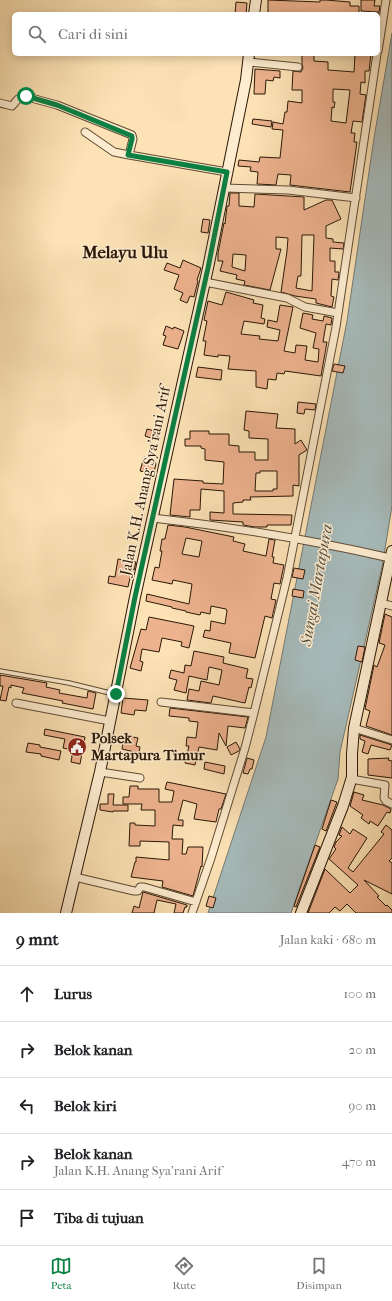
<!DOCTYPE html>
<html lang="id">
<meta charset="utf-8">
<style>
body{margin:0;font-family:"IM FELL French Canon",serif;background:#f2f2f2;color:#202124}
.stop{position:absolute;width:12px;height:12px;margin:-9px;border:3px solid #0b8043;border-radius:50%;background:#fff}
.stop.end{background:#0b8043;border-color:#fff;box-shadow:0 1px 4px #0008}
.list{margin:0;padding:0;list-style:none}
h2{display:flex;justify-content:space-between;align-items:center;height:52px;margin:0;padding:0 16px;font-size:17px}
h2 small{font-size:13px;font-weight:400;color:#757577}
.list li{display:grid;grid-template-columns:26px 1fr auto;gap:12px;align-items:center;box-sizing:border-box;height:56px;padding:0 16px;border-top:1px solid #e0e0e0}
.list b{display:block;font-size:15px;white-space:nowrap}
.list p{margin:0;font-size:13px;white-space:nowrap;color:#757577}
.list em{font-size:13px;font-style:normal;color:#757577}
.icon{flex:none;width:22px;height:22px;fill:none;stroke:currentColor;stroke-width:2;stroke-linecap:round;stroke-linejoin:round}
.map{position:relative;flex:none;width:392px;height:913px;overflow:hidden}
.search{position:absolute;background:#fff;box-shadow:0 2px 10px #0003;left:12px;right:12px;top:12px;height:44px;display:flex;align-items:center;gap:10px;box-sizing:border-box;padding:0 14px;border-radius:6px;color:#757577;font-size:15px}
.sheet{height:332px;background:#fff}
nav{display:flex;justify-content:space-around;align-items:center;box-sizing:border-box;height:56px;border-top:1px solid #e0e0e0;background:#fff;font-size:11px;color:#757577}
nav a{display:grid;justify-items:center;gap:2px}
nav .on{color:#0b8043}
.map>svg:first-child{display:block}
.water{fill:#a6baba;stroke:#747972}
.building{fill:#edb28e;stroke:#291707;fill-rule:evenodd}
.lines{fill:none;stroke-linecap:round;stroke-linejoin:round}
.lane-casing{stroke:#5e4a32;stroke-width:5.5}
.street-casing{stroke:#5e4a32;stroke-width:9}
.secondary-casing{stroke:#291707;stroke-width:12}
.lane{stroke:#fdeccf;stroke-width:3.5}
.street{stroke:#fdeccf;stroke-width:7}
.secondary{stroke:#fdeccf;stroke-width:10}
.route{stroke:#0b8043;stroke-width:5}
.labels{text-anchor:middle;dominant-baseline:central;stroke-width:3;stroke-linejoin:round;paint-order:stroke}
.street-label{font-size:15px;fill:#291707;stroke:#fdeccf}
.poi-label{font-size:15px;font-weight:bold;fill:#291707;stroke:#fdeccf;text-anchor:start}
.water-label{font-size:16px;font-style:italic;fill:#555046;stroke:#fdeccf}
.quarter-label{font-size:17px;font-weight:bold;fill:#291707;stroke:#fdeccf}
</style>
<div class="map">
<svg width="392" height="913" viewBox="0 0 392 913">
<rect width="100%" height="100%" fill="#fce2b5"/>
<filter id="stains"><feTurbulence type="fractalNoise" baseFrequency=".005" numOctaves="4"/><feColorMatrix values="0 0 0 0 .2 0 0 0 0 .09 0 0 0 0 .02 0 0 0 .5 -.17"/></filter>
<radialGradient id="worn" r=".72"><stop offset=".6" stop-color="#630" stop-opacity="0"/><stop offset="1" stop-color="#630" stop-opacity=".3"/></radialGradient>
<path class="water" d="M392,33V506L382,567L340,752L338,779L291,913H208L266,737L347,321L374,138Z"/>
<path class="building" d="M268,0L320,2V0H326L350,2V6H359V14H268Z
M361,0H375L374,6H380L378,19V12L361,11Z
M236,2L247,3L246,14H235Z
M302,54L314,55V61L328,62V70L354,72L355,54H371L369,71H365V83L361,82L360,94L366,95L362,122L353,121L351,133H355L354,142H357L350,192L290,185L291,175L278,174L276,185L257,184L258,172L250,171L251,167L238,166L239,160L259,162L260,157L280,158L283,130L272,129L273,122L283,124L285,112H287L288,101L302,103V90H292L293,71L301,72L303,68L302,64ZM333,89L350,90L346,123L331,121L332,107L334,108L335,102H333Z
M255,69L280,71V78L274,77L273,81L266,80L265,94H254Z
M253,119L272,121L271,127L252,124Z
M230,193H239V206L254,207L255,194L304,197V210L326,200H332L341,219L326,226V238L333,239V242L344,243L343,249L330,248V261H335V272H339L338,280L332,279L331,296L334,297L332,307L316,303V299L295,296L281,292L287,251L288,238L276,237V249H281L270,290L244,285L245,281L236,279L237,275L220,271L223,261H218V253L224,223L225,224L227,206H229ZM302,235H314L312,291L296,288L298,276H301ZM233,254L246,255L245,271L232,267Z
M203,219L210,220L208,233L201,232Z
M183,260L201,268L197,280L198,281L194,297L190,296L187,303L180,300L183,293L174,289L179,275L164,270L167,263L180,268Z
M226,292L254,300L253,303L263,305L261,318L265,319L264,324L244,321L241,334L260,336L259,339L278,341L280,330L267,327L268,320L277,322L280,305L293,307L284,351L295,353L296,345L307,346L305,360L318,362L319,349L313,348L316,333L300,328L303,313L313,315L312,319L323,321L324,316L332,318L331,325L326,324L323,342H327L321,376L285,371L284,374L277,373L276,380L268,379L267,389L256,387V371L228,369L230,356L218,355V357L204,355L206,341H203L207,321L204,320L208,301L222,305Z
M166,326L173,329L174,327L184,331L178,349L163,345L166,336L163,335Z
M334,364L345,366L343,373L332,371Z
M198,367L222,370L221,380L196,377Z
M298,402L316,404L315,410L305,409L304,414L297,413Z
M246,411L278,414L276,428L295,429V444L301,440L307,450L299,455V486L293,485V496L250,497L251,500H243V502L233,503V514L292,515L291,525H267V527H255L243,525V522L210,520V512L224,513V491L201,489L200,510H190V517L170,515L174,479L203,481V483L223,484L224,462L205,460V449L201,448V446H185V439H190V431H209V434H229V445L239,446V452H255V460H268V439L249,438V431L244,430ZM260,471H277V489H273V491H255L256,473H260Z
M147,429L159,432L157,440L145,436Z
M144,457L153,459L155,461L156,464L154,472L150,473L140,471Z
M168,525L185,527L234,537L233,541L245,544L243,551L266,556L269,539L275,540L272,557H274L273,563L284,565L280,584L274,583L271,599L276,600L272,618L265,616L255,658L229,653L231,643L203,637L205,630L210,631L211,621L225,624L227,611L226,609L211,606L210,614L201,612L200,615L186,612V611L172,608V607L146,601L147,594L189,604L192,584L173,580L172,584L152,580L155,567L159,568L162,551H160L162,539H165ZM186,538L202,541L199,557L182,554Z
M118,559L136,562L134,570L132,569L128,587L108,583L109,576L115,577Z
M294,568L305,570L303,579L292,577Z
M293,589L304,591L303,598L292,596Z
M385,614L392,617V735L366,726L370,711L365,709L374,665L377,667L385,645L379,643Z
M149,617L194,626L189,648L181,646L182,642L162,638L159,652L142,649L140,661L143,662L141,671L130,668L141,629L146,630Z
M358,646L365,647L362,662L355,660Z
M194,651L224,657L223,663L248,669L246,678L253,679L251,688L249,687L245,703L213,696L211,703L187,700L189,689L199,691L201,681L219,685L222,670L209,667L207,680L189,676L186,693L174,690L177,680L169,678L171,670L184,673L185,665L191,666Z
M0,675L47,683L46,687L60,690L59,693L87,698L88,691L96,693L93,709L62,703L63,701L22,693L24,688L11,685V688L9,687L6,701L0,700L3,686H0Z
M123,698L148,700L146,711L135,710L134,715L121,713Z
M170,708L248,717L245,728L228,726L226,746L219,733L217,750L199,747L195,765L185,763L189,746H186L187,737L196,738L198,722L189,721V718L169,716Z
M45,729L85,737L80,764L71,762L73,750L63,748L65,739L44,735Z
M124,735L138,738L136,746L140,747L139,753L122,749Z
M360,735L392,745L390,750L371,745L368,754L362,752L365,741L360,739Z
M236,742L240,749L239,751L231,755L227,747Z
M28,743L40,745V747L61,751L59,760L41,756V754L26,752Z
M247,758L254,760L252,769H250L248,774L243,773Z
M389,758L388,760L392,761V778L368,775V759Z
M205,762L225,766L224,774L204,769Z
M167,782L226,794L221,809H219L216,822L194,819L197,804L183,800L178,820H183V826L173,825L172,839H183L182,854H186L188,847H203L202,867L201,866L193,896L162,887L163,881L131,877L135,862H136V857L169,860V842L140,841V846H129L130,823H135V825L155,826V810H141L142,804H123V797H129L130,786H138V789H159V802H172L174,791L165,789Z
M354,792L364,795L362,800L383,805L391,809L390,813L387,812L378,826L370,821L369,824L361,818L363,815L350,806Z
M108,794H114L113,805H128V811H113V812L100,810V804H108Z
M331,800L337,802L326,831L322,829Z
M386,825L392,830V858L389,861L392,863V894L364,880L379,896L377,897L386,906L387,905L392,910V913H356L347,904L340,911L335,907L329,913H308L325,869L350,893L358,885L329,859L336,849L334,847L336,842L342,836L339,835L342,827L350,834L353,829L367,838L348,868L353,872L384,834L381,832Z
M315,845L320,847L296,907L294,906Z
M143,892L187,905V907H185L183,913H174L176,904L157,900L154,913H132L134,906L139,908Z
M209,896L216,898L213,908L206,906Z"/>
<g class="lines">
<defs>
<path id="lane" d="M0,671L69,683L114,694"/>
<path id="street" d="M378,51L386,0
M249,62L298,67
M0,103L12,106L18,99L24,96L57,105L132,135L133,139L129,155L227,172
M85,132L114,152L129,155
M224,188L288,190L356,198
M205,282L287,298L305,307L338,313
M153,518C233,527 312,540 390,558
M381,603L392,606
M161,702L254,713
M16,703L110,721
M354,728L392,740
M100,772L140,778
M351,779L385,785L384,798L386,801L392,804
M75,877L134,891H138L140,887H144L196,902
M192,913L211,858L245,748L254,713L287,578L336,327L377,54"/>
<path id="secondary" d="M254,14L256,0
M66,913L100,772L135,597L208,268L246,80L249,54
M301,913L343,806L352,777V754L354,728L392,551"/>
</defs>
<use href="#lane" class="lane-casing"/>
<use href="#street" class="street-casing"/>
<use href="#secondary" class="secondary-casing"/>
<use href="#lane" class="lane"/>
<use href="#street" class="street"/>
<use href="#secondary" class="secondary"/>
</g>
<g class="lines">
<path class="route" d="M26,96L57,105L132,136V139L128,155L227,172L208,268L135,597L116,694"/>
</g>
<defs>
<symbol id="civic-disc" viewBox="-11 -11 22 22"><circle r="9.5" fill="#8f2418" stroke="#fdeccf"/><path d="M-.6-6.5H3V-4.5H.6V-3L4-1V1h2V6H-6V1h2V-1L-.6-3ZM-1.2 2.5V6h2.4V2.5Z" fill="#fff"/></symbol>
</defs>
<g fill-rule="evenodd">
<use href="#civic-disc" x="66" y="736" width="22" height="22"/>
</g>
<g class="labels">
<g class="street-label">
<text transform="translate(145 481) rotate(-78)">Jalan K.H. Anang Sya'rani Arif</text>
</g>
<g class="poi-label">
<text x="91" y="738">Polsek<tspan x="91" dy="17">Martapura Timur</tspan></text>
</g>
<g class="water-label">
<text transform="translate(316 585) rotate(-80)">Sungai Martapura</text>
</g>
<g class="quarter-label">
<text x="125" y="252">Melayu Ulu</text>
</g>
</g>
<rect width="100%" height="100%" filter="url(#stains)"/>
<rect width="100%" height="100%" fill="url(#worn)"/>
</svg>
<div class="stop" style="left:26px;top:96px"></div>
<div class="stop end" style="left:116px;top:694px"></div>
<div class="search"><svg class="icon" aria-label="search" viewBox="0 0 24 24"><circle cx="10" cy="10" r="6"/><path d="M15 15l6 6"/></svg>Cari di sini</div>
</div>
<section class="sheet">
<h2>9 mnt<small>Jalan kaki · 680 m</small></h2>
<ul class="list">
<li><svg class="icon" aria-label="ahead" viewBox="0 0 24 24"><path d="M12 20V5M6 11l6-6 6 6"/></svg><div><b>Lurus</b></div><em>100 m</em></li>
<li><svg class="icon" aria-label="right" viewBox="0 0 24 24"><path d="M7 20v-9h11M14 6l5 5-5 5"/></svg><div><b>Belok kanan</b></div><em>20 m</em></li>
<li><svg class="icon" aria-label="left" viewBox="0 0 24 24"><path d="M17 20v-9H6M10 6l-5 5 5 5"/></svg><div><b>Belok kiri</b></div><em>90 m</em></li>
<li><svg class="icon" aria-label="right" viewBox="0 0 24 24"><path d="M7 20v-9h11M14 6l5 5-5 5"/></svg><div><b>Belok kanan</b><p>Jalan K.H. Anang Sya'rani Arif</p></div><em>470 m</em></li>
<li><svg class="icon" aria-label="arrive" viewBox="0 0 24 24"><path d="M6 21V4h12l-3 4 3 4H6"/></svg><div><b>Tiba di tujuan</b></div></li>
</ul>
</section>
<nav>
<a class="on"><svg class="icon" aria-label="map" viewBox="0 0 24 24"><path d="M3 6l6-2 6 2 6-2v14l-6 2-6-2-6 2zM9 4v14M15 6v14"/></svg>Peta</a>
<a><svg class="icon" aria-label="directions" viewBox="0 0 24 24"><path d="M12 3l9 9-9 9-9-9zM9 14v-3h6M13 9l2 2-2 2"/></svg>Rute</a>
<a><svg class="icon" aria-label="saved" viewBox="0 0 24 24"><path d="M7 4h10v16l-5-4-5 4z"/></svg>Disimpan</a>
</nav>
